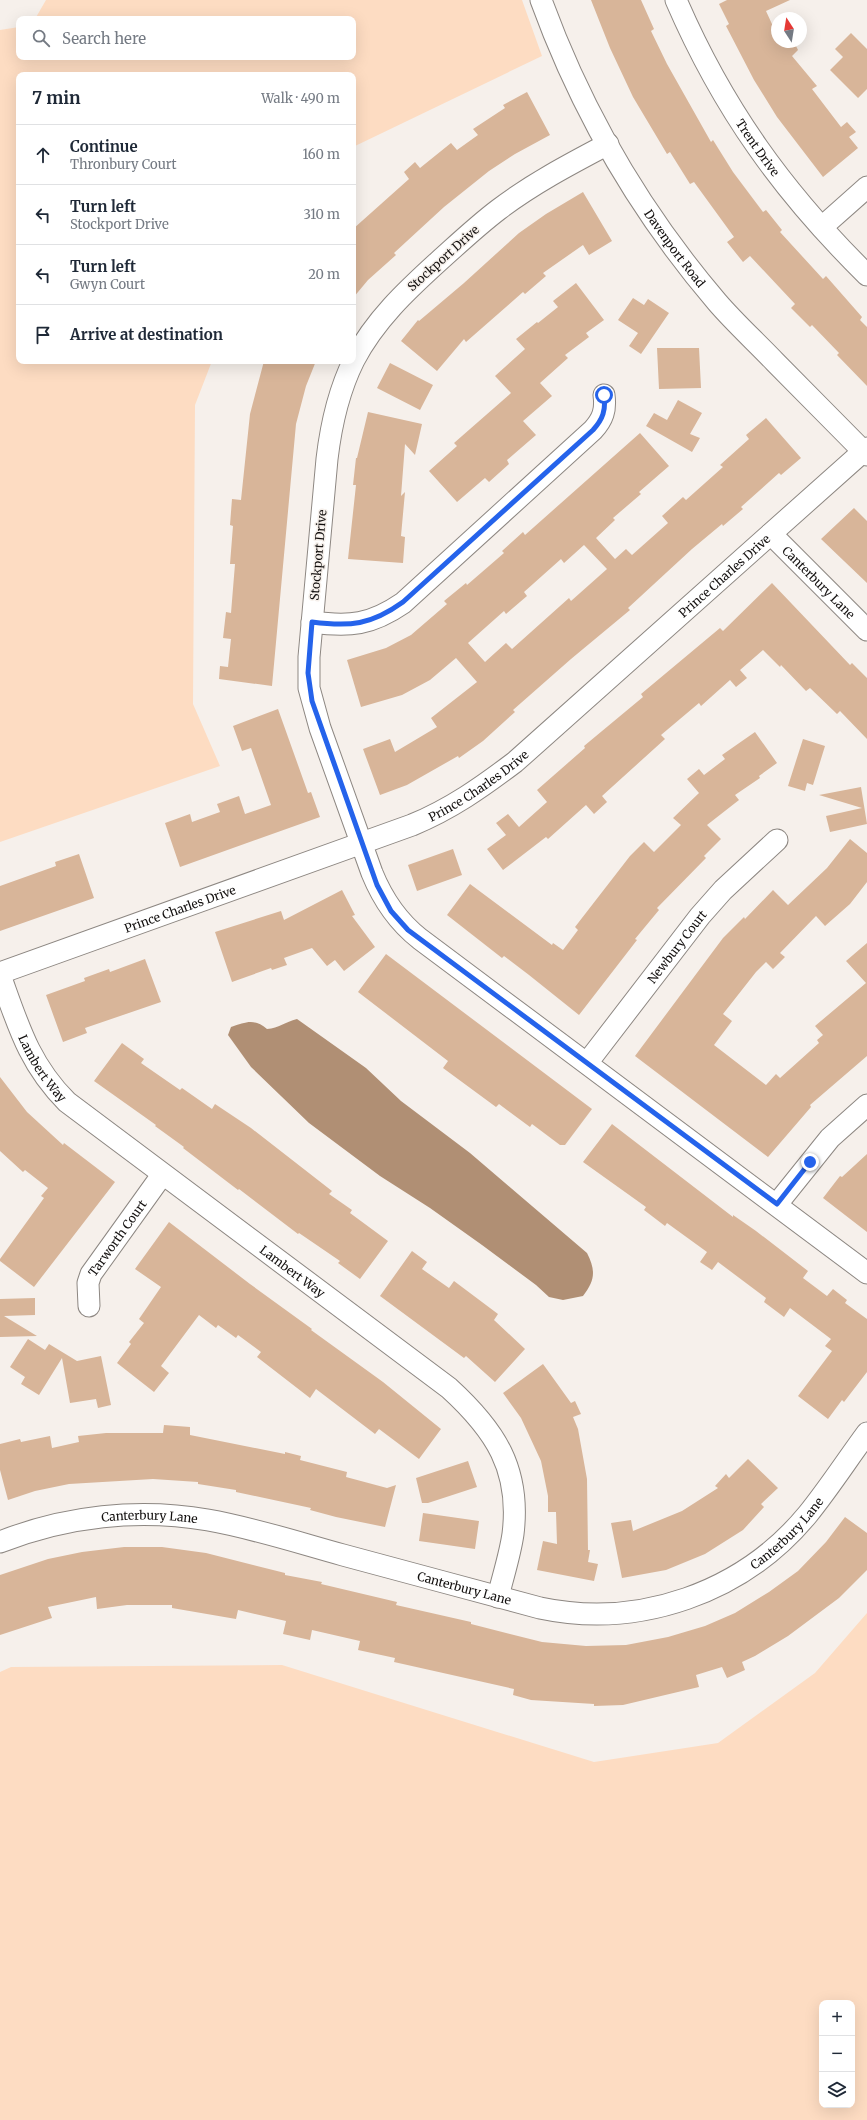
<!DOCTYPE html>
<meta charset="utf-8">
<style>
body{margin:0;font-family:Merriweather,serif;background:#f2f2f3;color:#1f2937}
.controls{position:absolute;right:12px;bottom:12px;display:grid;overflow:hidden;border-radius:8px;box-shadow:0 4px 16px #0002}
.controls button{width:36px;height:36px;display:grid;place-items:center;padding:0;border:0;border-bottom:1px solid #e0e1e3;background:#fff;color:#1f2937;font:20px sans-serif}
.compass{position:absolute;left:771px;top:12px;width:36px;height:36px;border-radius:50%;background:#fff;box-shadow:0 4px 16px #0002;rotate:348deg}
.stop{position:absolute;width:12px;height:12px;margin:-9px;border:3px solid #2563eb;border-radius:50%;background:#fff}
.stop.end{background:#2563eb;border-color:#fff;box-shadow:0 1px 4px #0008}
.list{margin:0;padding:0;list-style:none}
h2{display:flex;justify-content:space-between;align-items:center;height:52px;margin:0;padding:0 16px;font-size:17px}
h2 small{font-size:13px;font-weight:400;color:#747a83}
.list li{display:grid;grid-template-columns:26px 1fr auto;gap:12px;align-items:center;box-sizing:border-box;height:60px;padding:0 16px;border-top:1px solid #e0e1e3}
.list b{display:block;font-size:15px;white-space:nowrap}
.list p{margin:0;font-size:13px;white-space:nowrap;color:#747a83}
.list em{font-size:13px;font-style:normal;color:#747a83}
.icon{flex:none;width:22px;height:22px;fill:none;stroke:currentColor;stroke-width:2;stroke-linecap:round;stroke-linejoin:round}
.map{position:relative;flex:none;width:867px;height:2120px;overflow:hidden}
.search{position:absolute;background:#fff;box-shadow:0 4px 16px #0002;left:16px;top:16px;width:340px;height:44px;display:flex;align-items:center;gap:10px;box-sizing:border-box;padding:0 14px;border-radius:8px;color:#747a83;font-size:15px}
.panel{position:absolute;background:#fff;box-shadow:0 4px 16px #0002;left:16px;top:72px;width:340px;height:292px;border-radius:8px}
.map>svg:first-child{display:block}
.green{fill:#fddcc2;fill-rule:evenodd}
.water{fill:#b08f74}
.building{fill:#d8b599;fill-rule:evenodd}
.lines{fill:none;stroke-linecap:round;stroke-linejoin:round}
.minor-casing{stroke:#8d8782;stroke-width:23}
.minor{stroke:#fff;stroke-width:21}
.route{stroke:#2563eb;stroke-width:5}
.labels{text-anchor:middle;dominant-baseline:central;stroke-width:3;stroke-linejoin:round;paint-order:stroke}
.street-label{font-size:12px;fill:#13100f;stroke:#f6f0eb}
</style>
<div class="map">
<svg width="867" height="2120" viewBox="0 0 867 2120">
<rect width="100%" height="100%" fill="#f6f0eb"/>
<path class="green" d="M46,0H522L542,56L353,147V75H19V361H212L195,405L193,704L220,766L0,842V30L19,27V57H353V19H35Z
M867,1613V2120H0V1672L11,1667L282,1665L594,1762L718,1743L815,1673ZM822,2003H852V2105H822Z"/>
<path class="water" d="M297,1019L366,1068L401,1101L470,1153L587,1253C596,1271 595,1280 583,1296L563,1300L549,1297L536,1285L482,1245L430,1208L380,1176L309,1123L251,1067L228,1035L231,1027C246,1022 254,1018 267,1029C279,1028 285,1022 297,1019Z"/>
<path class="building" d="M591,0H641L654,29L651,31L667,64L711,142L713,140L733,172L763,212L766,210L782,230L780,232L823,279L826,276L862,317L860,320L867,327V386L837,355L839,353L812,325L810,327L791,308L795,304L750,256L743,262L727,242L734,237L694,182L690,184L670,152L667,154L633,97L610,48Z
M727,0H790L766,11L777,35V42H794L798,50L792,56L817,86L812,89L841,127L847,122L856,132L849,137L858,148L823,177L777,117L754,80L726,26L729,24L719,4Z
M851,33L867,49V89L858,98L830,70L843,57L835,49Z
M527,92L550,135L515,154L489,171L444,207L394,253L396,255L368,280L353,298V229L409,179L404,172L415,162L420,168L451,143L457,150L478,135L473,129L505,108L503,105Z
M583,192L612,241L589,255L583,245L543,273L546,276L525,294L523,292L466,342L464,339L437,371L401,341L418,320L419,321L464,283L519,233L546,214Z
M576,283L604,320L586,333L589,337L565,355L568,358L540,383L552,396L523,421L536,435L507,460L509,464L489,482L485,478L457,502L429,471L457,446L454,443L511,393L495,376L525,349L516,339L537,322L538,323L558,307L553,301Z
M633,298L644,305L648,299L669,313L641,354L629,346L638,333L618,320Z
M657,348H699L701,388L659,389Z
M264,361H316L306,386L296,424L272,686L219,679L220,666L228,667L231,639L223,638L226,612L231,613L235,564H230L233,526L230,525L232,499L241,500L250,414Z
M390,363L433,385L420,410L377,388Z
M678,400L702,413L690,434L700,438L692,452L646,426L654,413L667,420Z
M368,412L422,424L415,455L405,444L401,496L405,492L401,536L405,537L403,563L348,559L356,485H353L356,458H357Z
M766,418L801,458L781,475L779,473L741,507L743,509L723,526L722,524L692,549L628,608L630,610L571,659L513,710L515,712L483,741L459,758L458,756L407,785L380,795L363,749L390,739L395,752L437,727L431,718L477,682L456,658L430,680L402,695L361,707L347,660L386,648L411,635L447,604L444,601L466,583L467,585L504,553L502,551L523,532L525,535L640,433L669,466L639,492L641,494L613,518L615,520L596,538L615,559L626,549L632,555L668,523L662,516L683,497L686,500L723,467L720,465L749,439L746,435ZM584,545L607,569L571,601L569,598L512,649L506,643L485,662L468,643L504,611L506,614L527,596L524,592L561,559L564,563Z
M854,508L867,521V583L821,539Z
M772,583L850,665L852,663L867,678V739L840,711L837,714L810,688L806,691L781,665L780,667L763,650L740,670L747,678L736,687L730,680L701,706L699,703L661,735L665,739L602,796L607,802L594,814L586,805L548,839L546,837L503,870L487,849L506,835L496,823L508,814L519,827L547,802L537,790L585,748L584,746L643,697L641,694L720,628L723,631Z
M278,709L308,793L311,792L320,817L180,867L165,823L190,814L192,822L220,812L217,804L239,796L245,814L271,805L251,748L242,751L233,726Z
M755,732L777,763L759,776L760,778L735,795L739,800L707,825L721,839L704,856L706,858L657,908L659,910L635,939L637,940L579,1015L529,975L504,956L502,958L447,915L470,884L552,945L553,943L563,950L578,930L575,927L630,856L644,842L654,852L681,825L673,818L699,793L687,779L699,769L704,775L725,759L722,755Z
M803,739L825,746L813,785L807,783L805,791L788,786Z
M861,787L867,824L830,832L826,816L862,808L819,795Z
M850,839L867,853V882L850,904L825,926L816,916L780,953L785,957L773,969L766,962L756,972L723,1014L732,1021L714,1045L766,1085L776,1074L780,1078L819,1043L817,1040L823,1035L815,1026L866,983L846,961L867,943V1056L810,1105L811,1107L768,1157L635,1056L723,938L744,917L745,919L773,890L788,905L827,868Z
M453,849L462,875L417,891L408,865Z
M79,854L94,898L0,931V886L56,866L55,862Z
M342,890L355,915L352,916L375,947L344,971L335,960L327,966L312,948L284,958L287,965L272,970L271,968L232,982L215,932L281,911L284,920Z
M386,954L592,1109L565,1145H560L532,1124L530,1127L499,1104L496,1107L443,1068L448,1061L358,992Z
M145,959L161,1002L85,1028L87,1033L63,1042L46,995L85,981L84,978L109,969L110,972Z
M122,1043L144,1059L141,1063L180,1090L182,1088L212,1109L215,1104L251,1128L332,1191L329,1194L352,1210L350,1213L388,1241L360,1279L338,1263L340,1261L299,1233L298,1234L239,1189L238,1190L183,1148L184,1147L155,1126L156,1125L94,1081Z
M0,1077L27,1112L63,1145L64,1143L115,1182L34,1287L0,1261V1259L44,1198L41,1196L48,1188L25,1170L23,1172L0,1151Z
M612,1124L733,1217V1215L756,1231L808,1271L803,1278L827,1296L833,1289L847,1300L845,1303L867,1319V1372L844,1402L842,1400L828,1419L798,1396L832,1351L825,1346L831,1339L790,1308L784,1317L764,1302L766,1298L718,1262L712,1270L700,1262L707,1252L667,1223L665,1226L644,1210L646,1207L583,1162Z
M867,1154V1232L823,1198L840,1176L842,1177Z
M169,1222L250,1284L312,1329L311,1330L383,1382L441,1429L419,1459L379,1429L375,1434L316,1389L310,1398L257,1357L261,1352L238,1335L236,1338L218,1325L216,1328L199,1315L161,1366L169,1373L154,1392L117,1363L131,1344L129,1342L144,1323L139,1319L161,1287L135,1269Z
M412,1251L427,1262L422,1269L449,1288L454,1281L498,1314L494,1320L525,1349L495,1382L466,1356L464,1358L380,1296Z
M35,1298V1315L4,1316L37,1336L0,1337V1299Z
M28,1339L45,1350L49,1344L77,1361L101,1356L111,1405L98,1408L96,1399L70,1403L62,1358L39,1395L21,1384L25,1377L10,1367Z
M543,1364L571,1403L575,1401L581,1414L573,1417L578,1429L587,1479L588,1550H590L588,1562L598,1564L594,1581L537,1570L543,1541L557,1544L556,1512H548V1496L541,1461L521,1418L503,1393Z
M164,1425L190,1427V1435L285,1454V1452L301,1456L300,1460L347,1472L346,1477L387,1488L396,1485L385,1527L336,1517L310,1510L311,1508L236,1492V1490L198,1484V1482L153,1479L69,1484L35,1491L8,1500L0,1470V1444L20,1439L21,1442L50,1436L52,1448L79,1442L78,1436L106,1433H163Z
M748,1459L778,1488L761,1504L764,1507L743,1530L705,1554L666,1570L622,1578L611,1523L631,1520L633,1531L682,1511L718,1488L715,1486L726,1474L729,1478Z
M468,1461L477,1487L428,1503H422L416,1478Z
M423,1513L479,1521L475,1549L419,1541Z
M845,1517L867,1533V1570L839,1598L788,1636L755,1656L742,1662L745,1670L727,1678L722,1667L696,1675L699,1687L623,1705L594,1706V1704L531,1700L513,1695L514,1689L394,1662L395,1658L358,1650L360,1641L312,1630L310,1640L283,1634L286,1621L238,1610L236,1619L172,1608V1605H127L97,1609L96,1597L48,1607L52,1618L0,1635V1575L48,1559L82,1552L124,1547H162L206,1553L285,1573V1575L322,1582L321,1584L397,1602L396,1605L471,1622V1624L542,1642L586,1646L626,1645L668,1637L705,1626L735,1613L769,1592L798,1571L826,1542Z"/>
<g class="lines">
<defs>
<g id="minor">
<path id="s1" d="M541,0C581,110 641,213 717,302C735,323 756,342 775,362C806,393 836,424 867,455"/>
<path id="s2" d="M676,0C723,109 783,192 867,275"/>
<path d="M608,144C570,164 532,184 498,210C477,226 458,244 439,261C406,291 375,320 354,360C339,390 331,425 327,459L309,657V688L320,728L372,873C383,900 397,921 420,939L867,1273"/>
<path d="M822,227L867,187"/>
<path id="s3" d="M771,534L867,630"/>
<path d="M312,622C350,627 371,625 403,603L593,430C603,419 606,410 604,395"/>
<path id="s4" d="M0,973L412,825C451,809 482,787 515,762L867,448"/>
<path id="s5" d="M0,975C18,1025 29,1064 67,1102L449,1388C495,1430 521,1469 513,1534C510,1555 503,1576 498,1597"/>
<path id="s6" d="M587,1063L700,916L723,890L777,840"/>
<path d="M777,1204L830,1138L867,1105"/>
<path id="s7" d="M89,1306L88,1283L91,1274L162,1175"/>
<path id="s8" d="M0,1542C66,1516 138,1508 208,1520C254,1528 299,1543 343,1555C409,1573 474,1590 540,1608C639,1629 743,1593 808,1514C829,1488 847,1460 867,1433"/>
</g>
</defs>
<use href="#minor" class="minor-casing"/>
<use href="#minor" class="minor"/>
</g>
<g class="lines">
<path class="route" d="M604,395C606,410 603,419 593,430L403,602C371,625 350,627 312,622L308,673L312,701L377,885L391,911L408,930L777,1204L810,1162"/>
</g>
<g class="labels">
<g class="street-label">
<text stroke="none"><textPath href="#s2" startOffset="169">Trent Drive</textPath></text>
<text stroke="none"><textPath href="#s1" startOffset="283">Davenport Road</textPath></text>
<text transform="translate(443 258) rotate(-42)">Stockport Drive</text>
<text transform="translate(318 555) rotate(-85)">Stockport Drive</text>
<text stroke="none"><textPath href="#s4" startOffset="839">Prince Charles Drive</textPath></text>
<text stroke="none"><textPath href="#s3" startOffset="68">Canterbury Lane</textPath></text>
<text stroke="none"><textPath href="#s4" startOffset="515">Prince Charles Drive</textPath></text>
<text stroke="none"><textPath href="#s4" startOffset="191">Prince Charles Drive</textPath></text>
<text stroke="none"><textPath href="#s6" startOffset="147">Newbury Court</textPath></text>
<text stroke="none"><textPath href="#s5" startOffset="103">Lambert Way</textPath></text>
<text stroke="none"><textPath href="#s7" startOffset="77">Tarworth Court</textPath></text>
<text stroke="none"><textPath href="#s5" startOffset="427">Lambert Way</textPath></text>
<text stroke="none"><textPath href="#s8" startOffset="153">Canterbury Lane</textPath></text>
<text stroke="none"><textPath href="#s8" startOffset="825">Canterbury Lane</textPath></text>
<text stroke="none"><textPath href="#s8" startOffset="477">Canterbury Lane</textPath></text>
</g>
</g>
</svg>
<div class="controls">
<button>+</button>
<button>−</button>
<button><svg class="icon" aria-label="layers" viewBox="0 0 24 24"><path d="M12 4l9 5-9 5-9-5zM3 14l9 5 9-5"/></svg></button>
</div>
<svg class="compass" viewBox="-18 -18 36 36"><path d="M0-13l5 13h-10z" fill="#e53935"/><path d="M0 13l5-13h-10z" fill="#747a83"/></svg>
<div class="stop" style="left:604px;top:395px"></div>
<div class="stop end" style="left:810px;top:1162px"></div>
<div class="search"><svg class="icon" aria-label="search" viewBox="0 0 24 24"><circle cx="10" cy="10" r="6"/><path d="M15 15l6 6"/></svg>Search here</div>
<section class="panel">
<h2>7 min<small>Walk · 490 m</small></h2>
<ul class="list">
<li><svg class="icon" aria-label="ahead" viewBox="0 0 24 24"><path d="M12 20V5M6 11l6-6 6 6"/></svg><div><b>Continue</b><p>Thronbury Court</p></div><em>160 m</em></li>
<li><svg class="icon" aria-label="left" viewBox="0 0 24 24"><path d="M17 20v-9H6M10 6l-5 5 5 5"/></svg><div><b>Turn left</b><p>Stockport Drive</p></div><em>310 m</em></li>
<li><svg class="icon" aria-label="left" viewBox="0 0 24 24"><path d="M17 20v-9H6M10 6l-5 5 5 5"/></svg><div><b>Turn left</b><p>Gwyn Court</p></div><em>20 m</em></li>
<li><svg class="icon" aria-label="arrive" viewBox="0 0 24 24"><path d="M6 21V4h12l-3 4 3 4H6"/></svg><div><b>Arrive at destination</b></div></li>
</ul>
</section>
</div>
